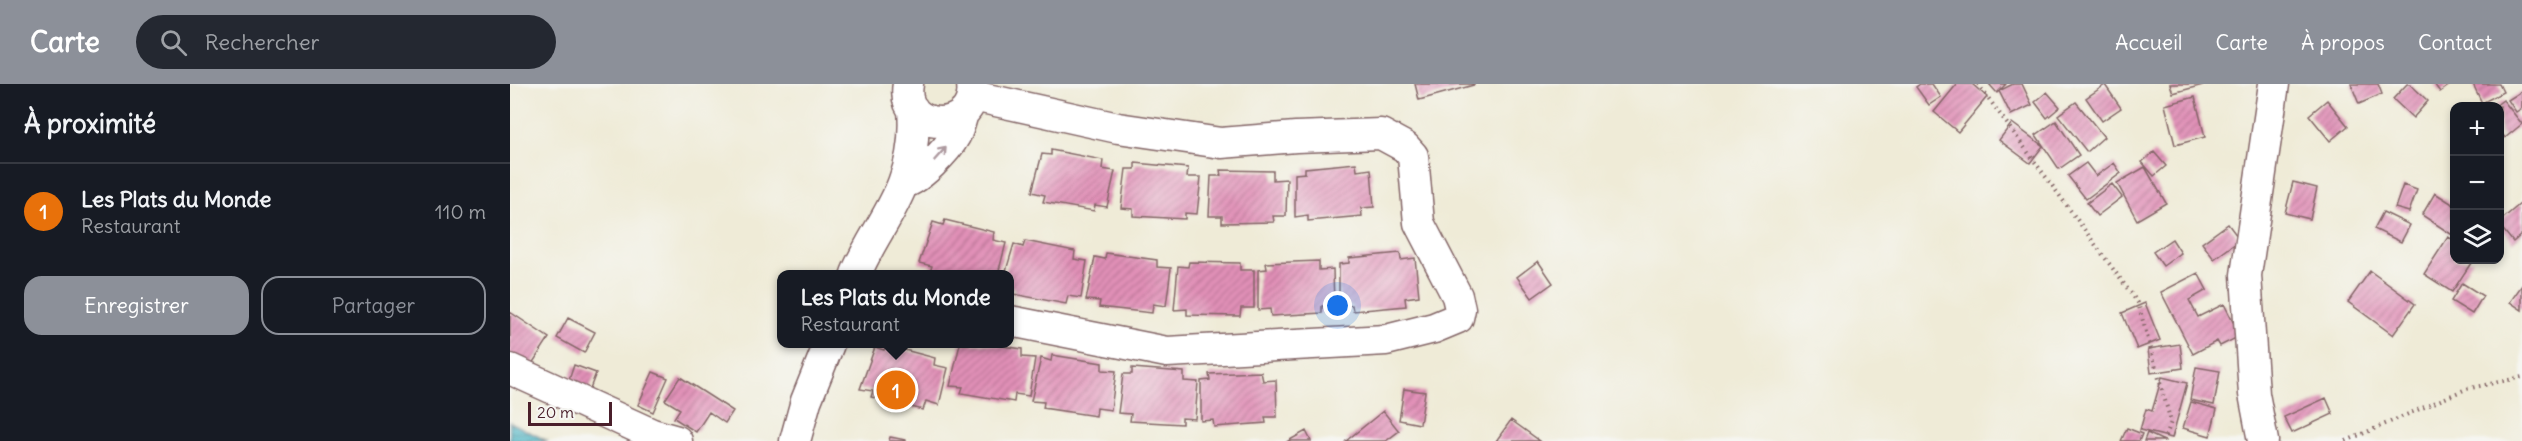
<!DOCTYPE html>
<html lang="fr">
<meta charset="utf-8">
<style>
body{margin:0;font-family:Delius,sans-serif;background:#242831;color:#f1f3f6}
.controls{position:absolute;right:18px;top:18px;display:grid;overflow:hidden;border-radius:12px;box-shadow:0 3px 9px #0003}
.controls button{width:54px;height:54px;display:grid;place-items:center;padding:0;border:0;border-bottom:2px solid #363941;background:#171b24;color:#f1f3f6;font:30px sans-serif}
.scale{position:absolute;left:18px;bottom:15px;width:84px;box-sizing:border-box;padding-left:6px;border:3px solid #4a1f2b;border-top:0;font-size:16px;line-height:21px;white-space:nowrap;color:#4a1f2b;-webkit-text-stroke:4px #f6f6f2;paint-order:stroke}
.you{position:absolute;left:828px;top:222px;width:21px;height:21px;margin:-15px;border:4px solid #fff;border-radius:50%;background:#1a73e8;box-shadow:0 0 0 9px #1a73e833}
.badge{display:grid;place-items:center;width:39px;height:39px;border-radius:50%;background:#8c9099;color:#fff;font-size:20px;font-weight:700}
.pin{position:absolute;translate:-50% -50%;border:3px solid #fff;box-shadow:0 2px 6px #0006}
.popup{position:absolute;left:267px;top:186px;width:237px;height:78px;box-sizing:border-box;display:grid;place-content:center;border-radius:12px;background:#171b24;filter:drop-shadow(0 2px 4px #0005);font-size:20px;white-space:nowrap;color:#9ea1a6}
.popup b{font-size:22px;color:#f1f3f6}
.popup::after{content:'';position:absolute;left:50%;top:100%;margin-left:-12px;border:12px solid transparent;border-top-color:#171b24}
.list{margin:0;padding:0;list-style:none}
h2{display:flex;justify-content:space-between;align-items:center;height:78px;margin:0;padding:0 24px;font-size:26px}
h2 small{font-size:20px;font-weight:400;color:#9ea1a6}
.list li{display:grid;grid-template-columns:39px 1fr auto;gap:18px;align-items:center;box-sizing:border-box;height:96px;padding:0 24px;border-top:2px solid #363941}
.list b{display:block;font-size:22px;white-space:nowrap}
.list p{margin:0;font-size:20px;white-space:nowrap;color:#9ea1a6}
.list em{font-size:20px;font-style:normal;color:#9ea1a6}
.actions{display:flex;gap:12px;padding:18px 24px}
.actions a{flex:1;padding:14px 0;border:2px solid #8c9099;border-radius:18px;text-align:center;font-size:21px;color:#8c9099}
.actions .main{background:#8c9099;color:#fff}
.icon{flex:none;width:33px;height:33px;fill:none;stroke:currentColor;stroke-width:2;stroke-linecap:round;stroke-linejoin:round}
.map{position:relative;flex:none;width:2012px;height:357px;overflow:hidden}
header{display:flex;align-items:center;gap:36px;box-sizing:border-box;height:84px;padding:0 30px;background:#8c9099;color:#fff}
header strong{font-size:28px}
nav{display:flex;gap:33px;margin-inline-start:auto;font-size:21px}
.search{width:420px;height:54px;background:#242831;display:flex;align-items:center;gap:15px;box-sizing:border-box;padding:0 21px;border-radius:33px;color:#9ea1a6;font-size:22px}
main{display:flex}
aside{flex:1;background:#171b24}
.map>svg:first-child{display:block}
.water{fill:url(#water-rules);stroke:#486978;stroke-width:1.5}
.building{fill:url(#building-hatch)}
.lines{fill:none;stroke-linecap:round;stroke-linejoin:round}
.minor-casing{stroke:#846667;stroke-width:33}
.path{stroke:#846667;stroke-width:4;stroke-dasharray:1.5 4.5;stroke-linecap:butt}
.minor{stroke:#fff;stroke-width:30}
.oneway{stroke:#ae9aa0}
</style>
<header>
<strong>Carte</strong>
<div class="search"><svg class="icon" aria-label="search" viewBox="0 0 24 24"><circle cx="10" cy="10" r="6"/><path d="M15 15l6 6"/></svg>Rechercher</div>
<nav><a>Accueil</a><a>Carte</a><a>À propos</a><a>Contact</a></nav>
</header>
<main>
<aside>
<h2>À proximité<small></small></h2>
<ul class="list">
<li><span class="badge" style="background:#e8710a">1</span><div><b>Les Plats du Monde</b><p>Restaurant</p></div><em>110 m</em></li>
</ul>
<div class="actions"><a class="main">Enregistrer</a><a>Partager</a></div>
</aside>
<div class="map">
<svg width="2012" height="357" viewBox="0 0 2012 357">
<defs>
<pattern id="water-rules" width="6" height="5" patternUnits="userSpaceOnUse" patternTransform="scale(1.5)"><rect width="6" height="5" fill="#47b3c4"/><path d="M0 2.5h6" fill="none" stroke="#3d919f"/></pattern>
<pattern id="building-hatch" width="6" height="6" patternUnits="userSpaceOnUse" patternTransform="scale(1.5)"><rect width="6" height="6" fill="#e190b7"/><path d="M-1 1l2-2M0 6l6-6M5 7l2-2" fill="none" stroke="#b87595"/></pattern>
</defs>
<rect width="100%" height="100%" fill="#f6f6f2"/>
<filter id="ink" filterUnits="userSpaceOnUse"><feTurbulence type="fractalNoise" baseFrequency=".0167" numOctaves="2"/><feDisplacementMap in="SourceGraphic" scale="12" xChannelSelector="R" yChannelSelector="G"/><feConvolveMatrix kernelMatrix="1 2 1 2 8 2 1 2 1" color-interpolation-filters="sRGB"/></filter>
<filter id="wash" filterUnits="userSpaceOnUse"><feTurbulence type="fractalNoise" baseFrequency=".008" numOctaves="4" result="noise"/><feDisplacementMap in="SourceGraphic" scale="24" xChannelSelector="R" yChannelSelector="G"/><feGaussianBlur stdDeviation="1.35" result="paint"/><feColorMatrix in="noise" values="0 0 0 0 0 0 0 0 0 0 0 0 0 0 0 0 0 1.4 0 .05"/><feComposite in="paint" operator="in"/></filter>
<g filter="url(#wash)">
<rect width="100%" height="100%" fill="#efebd7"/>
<path class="water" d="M0,338L35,356L38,357H0Z"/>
<g id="blocks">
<path class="building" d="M905,0H964V1L909,16Z
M1410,0H1422L1431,13L1419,21L1406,3Z
M1447,0H1462L1477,13L1448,48L1424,28Z
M1479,0H1496L1487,9Z
M1503,0H1512L1522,21L1501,31L1489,7Z
M1660,0H1693V1L1663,9Z
M1841,0H1868L1872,10L1849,20Z
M1897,0H1900L1918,17L1903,34L1883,15Z
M1924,0H1941L1930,8Z
M1963,0H1989L1993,8L1972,19Z
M1595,1L1611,24L1592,37L1576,14Z
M2012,7V24L2006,28L1998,16Z
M1537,8L1550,23L1537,34L1525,18Z
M1685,13L1695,53L1665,61L1655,21Z
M1817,16L1838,42L1820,57L1799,31Z
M1993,16L2012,40L1995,54L1990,47V22H1985Z
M1566,18L1594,53L1577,68L1548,31Z
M1546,37L1569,71L1549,85L1526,51Z
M1502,39L1533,62L1520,79L1489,56Z
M541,66L593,76L592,85L605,87L597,123L585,121L584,127L533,118L535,111L522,108L532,70L541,71Z
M1644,68L1656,82L1644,92L1632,78Z
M625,79L678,84L677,93H691L687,130L675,129V135L623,132V125L611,124L616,85H625Z
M846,79L847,87L861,85L864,123L851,124L852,132L798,137V131L785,133V90L795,89V84Z
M1576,79L1586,92L1604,79L1611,89L1576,115L1558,92Z
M1635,83L1656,119L1627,136L1607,99Z
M710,86L763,87V96L777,95L776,132H763L764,138L712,139V132H699L701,92H711Z
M1783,98L1807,104L1800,135L1775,129Z
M1602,100L1612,113L1587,132L1577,119Z
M1893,101L1907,106L1899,128L1885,124Z
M1925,109L1944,121V152L1912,131Z
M2010,120L2012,122V150L2003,158L1990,142V137Z
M1873,128L1900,141L1891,158L1864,145Z
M435,136L484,148L483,156L496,159L488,190H430L420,188L422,182L409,179L423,138L433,141Z
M1718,140L1730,156L1704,175L1692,159Z
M1938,153L1944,156V176H1963L1942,208L1914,190Z
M1662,155L1671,169L1653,182L1643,168Z
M515,157L565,167L564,175L577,177L571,214L558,212L556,220L503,210L505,204L500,203V190H495L504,160L513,163Z
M596,169L647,176V183L661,184L656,222L643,220L642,229L589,223L590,217L576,216L585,173L595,175Z
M890,169L891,176L905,174L909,212L895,214L896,222L843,227L842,221L829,223V180L839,179V174Z
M809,177V186L823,185L824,222H812V229L761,232L760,225L748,226V186L757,185L756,179Z
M1028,177L1043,199L1022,214L1007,193Z
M679,178L730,179V186H744V224H731L730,232L677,231V225L664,226L668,182L678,183Z
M1860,187L1905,220L1883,251L1838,218Z
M1688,189L1697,206L1679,216L1688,233L1714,220L1730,252L1710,262L1707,257L1683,270L1651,208Z
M1952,199L1973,212L1962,230L1941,217Z
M2012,201V226L2000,218Z
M1635,219L1650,256L1627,265L1612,229Z
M0,228L39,254L20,283L0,270Z
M58,234L85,248L74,269L47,254Z
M450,260H479L512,265V273L525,274L519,312L505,310L504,318L451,309L453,303L440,302Z
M1670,260L1673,284L1641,289L1638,265Z
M376,261L425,274L424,281L438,284L429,321L416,317L413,326L361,313L363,307L350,305L365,263L374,266Z
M542,271L592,279V286L606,287L601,326L587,324L586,332L533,324L534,318L521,317L531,274L541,277Z
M64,281L86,289L79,307L58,299Z
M1686,283L1710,287L1704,321L1680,316Z
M622,284L674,288V297L688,298L685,335L672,334V340L620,337L621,330L608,329L613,290H622Z
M143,288L158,294L143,328L128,321Z
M751,288L753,297L766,296L767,333H755L756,339L704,343L703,336L691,337V297L700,296L699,290Z
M170,293L223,327L215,339L199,328L186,348L164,334L170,325L155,316Z
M1652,293L1677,299L1662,354L1630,346L1636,325L1642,327Z
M894,305L915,308L910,340L889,336Z
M1816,314L1823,330L1782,349L1774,333Z
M1681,318L1707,325L1700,352L1673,344Z
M873,327L889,347L876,357H836Z
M1001,336L1030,357H986Z
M1617,344L1632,350L1629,357H1611Z
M796,347L801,357H778Z
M1637,349L1654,357H1634Z
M380,353L396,356V357H379Z"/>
</g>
</g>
<g filter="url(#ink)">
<use href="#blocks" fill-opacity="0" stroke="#846667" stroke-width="1.5"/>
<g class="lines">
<defs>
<path id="minor" d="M398,0C389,50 469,51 462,0
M463,12L608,44L711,59L786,53L871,50L895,63L903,72L909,139L947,212L950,225L948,234L924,244L876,256L657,268L500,237
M393,99C407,98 438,65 445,52C449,45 451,36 453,29
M346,190C359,158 381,131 393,99C402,76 405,50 403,25
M0,285L142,350L167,357
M285,357L296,317L319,260
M1753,357L1744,310L1736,191L1764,0"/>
</defs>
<use href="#minor" class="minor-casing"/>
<path class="path" d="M1468,0L1628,219L1661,338L1654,357
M1836,357L1956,305L2012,293"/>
<use href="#minor" class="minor"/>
</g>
<defs><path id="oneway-shaft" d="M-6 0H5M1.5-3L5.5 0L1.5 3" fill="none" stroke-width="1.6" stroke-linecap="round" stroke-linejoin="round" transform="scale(1.5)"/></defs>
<use class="oneway" href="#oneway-shaft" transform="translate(430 70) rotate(-48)"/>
</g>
</svg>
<div class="controls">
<button>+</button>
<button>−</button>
<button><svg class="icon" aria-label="layers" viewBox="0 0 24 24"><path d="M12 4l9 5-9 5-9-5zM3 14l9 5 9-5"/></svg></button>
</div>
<div class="scale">20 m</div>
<div class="you"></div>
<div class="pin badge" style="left:386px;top:306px;background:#e8710a">1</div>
<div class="popup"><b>Les Plats du Monde</b>Restaurant</div>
</div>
</main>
